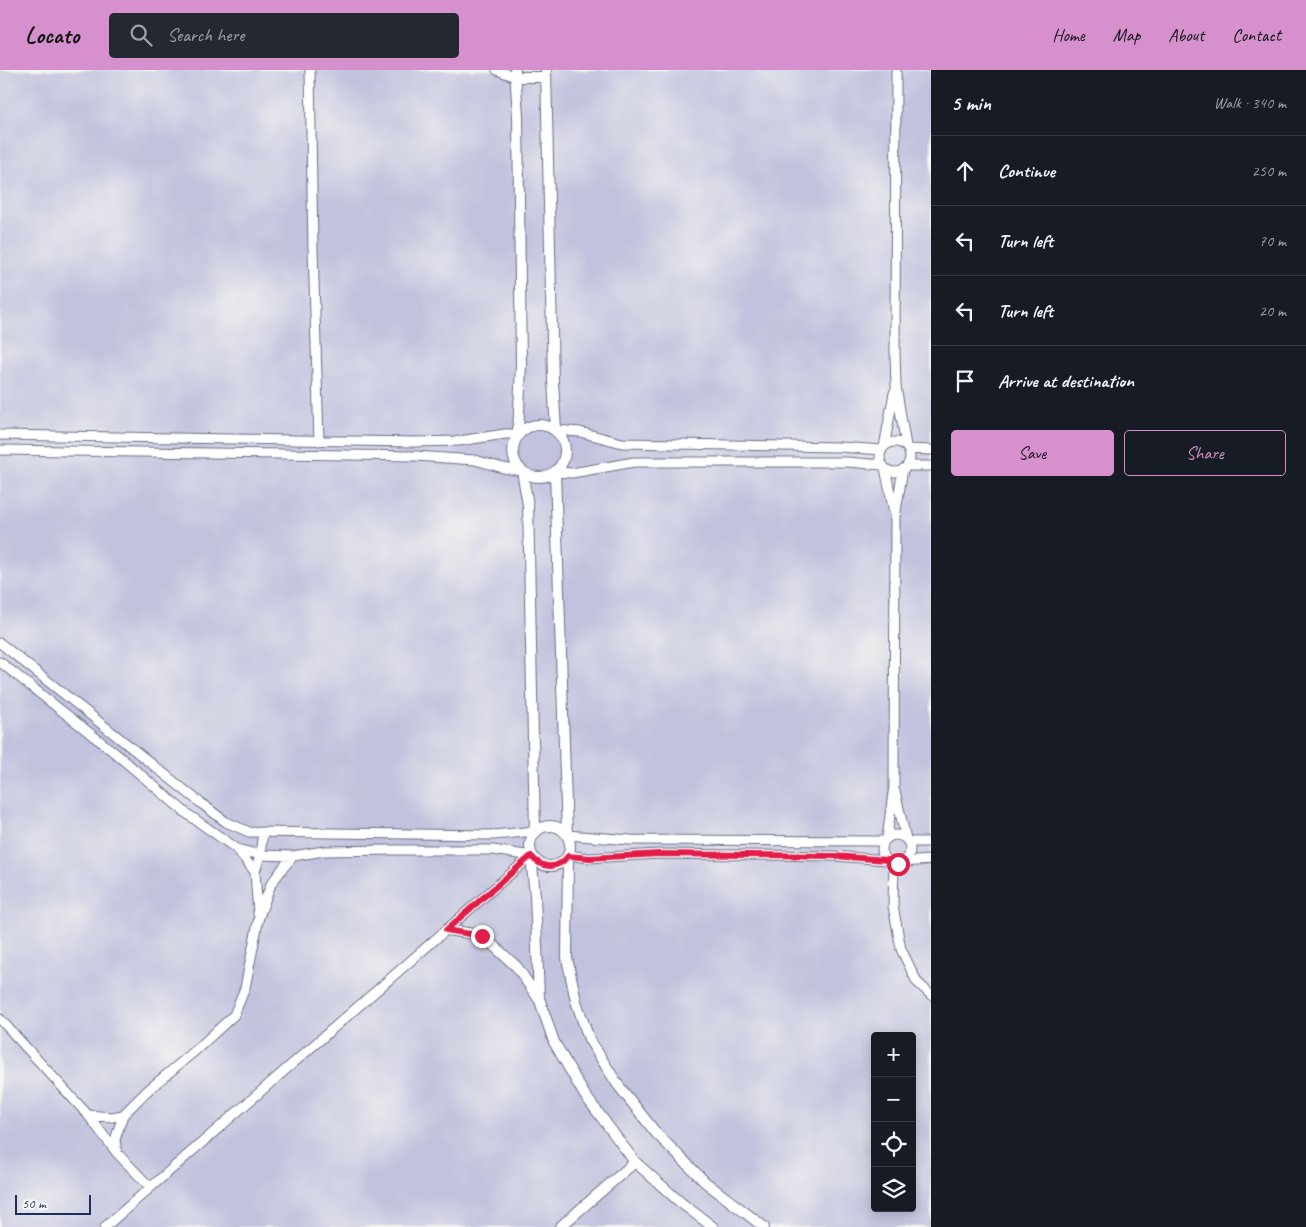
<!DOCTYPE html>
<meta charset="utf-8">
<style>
body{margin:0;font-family:Caveat,sans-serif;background:#242831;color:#f1f3f6}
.controls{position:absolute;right:15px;bottom:15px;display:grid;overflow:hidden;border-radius:5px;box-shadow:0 2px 12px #0003}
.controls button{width:45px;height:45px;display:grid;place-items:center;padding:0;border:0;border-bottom:1px solid #363941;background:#171b24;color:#f1f3f6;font:25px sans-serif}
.scale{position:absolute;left:15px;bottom:12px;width:76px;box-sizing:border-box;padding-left:5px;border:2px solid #1b2f5e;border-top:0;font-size:14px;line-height:18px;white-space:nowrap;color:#1b2f5e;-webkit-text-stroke:4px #f6f6f2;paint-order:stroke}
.stop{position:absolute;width:15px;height:15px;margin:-11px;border:4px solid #e11d48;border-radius:50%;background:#fff}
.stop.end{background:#e11d48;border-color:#fff;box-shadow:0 1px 5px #0008}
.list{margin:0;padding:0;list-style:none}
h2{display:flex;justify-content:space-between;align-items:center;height:65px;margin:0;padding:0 20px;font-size:21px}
h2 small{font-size:16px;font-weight:400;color:#9ea1a6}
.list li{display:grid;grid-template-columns:32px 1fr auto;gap:15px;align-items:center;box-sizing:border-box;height:70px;padding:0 20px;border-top:1px solid #363941}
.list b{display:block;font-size:19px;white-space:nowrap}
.list em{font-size:16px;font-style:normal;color:#9ea1a6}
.actions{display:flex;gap:10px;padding:15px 20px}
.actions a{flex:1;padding:11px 0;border:1px solid #d690ce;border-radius:5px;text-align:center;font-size:18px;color:#d690ce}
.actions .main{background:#d690ce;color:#111}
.icon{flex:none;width:28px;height:28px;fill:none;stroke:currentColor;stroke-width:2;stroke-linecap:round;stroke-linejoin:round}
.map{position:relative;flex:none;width:931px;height:1157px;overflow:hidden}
header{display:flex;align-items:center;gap:30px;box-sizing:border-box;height:70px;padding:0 25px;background:#d690ce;color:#111}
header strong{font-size:24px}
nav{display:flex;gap:28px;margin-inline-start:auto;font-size:18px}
.search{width:350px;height:45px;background:#242831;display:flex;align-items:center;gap:12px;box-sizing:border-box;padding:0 18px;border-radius:5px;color:#9ea1a6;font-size:19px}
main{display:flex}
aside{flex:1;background:#171b24}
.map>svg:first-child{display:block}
.industrial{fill:#c1c2dd;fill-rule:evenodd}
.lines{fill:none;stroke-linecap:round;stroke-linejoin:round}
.minor-casing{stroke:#667087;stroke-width:11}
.tertiary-casing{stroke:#667087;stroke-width:12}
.minor{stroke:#fff;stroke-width:9}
.tertiary{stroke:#fff;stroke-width:10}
.route{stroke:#e11d48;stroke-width:6}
</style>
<header>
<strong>Locato</strong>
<div class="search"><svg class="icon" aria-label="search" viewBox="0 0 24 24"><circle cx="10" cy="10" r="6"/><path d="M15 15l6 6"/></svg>Search here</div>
<nav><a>Home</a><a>Map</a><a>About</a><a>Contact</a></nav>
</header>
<main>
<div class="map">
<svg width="931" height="1157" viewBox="0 0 931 1157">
<rect width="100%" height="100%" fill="#f6f6f2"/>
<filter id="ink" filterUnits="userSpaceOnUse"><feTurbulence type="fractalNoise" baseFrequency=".02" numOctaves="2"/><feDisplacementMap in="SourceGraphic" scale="10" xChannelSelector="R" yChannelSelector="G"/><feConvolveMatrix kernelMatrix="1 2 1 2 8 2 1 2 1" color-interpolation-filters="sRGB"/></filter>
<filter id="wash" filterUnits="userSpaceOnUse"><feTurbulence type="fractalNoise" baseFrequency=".0096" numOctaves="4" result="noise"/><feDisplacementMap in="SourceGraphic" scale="20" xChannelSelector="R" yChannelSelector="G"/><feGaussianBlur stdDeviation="1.12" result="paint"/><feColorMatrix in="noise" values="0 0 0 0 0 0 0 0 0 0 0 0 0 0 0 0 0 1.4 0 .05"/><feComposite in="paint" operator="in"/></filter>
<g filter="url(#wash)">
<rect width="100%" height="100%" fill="#f1e8d3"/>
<path class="industrial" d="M0,0H931V1157H0ZM875,966H912V1138H875Z"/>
</g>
<g filter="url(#ink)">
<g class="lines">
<defs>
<path id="minor" d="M310,0L313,179L319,371
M497,0L516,7
M896,0L895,282L896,316L906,376
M556,360L580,362L622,373L840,377L882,380
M0,365L413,372L459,371L505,364H518
M880 387a15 15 0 1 1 30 0a15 15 0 1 1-30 0Z
M884,377L894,323
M908,379L931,380
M0,380L415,386L475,390L503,398L522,401
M907,396H931
M885,398L894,442
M555,402L572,403L634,392H847L883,395
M0,573L202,734L226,752L249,762L494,765L535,761
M0,592L115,683L186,743L237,779L260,785L293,786L324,781L393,780H493L531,786
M895,721L906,769
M882 779a14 14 0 1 1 28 0a14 14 0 1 1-28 0Z
M567,765L631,770L884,771
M887,768L894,716L895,447L903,399
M908,772H931
M237,779L255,802
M568,785L589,788L659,784L834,786L887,790
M902,792L931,790
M894,794L893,836L901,879L917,912L931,925
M258,844L255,802L260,785L263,762
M0,949L88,1045L117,1083L150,1117
M88,1045L112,1047L123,1045
M117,1083L115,1070L123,1045L147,1021L196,980L234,945L245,918L259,847L271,814L283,798L293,786
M105,1157L531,786"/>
<path id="tertiary" d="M515,0L518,46L521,295L518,364
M546,0L553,311L556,360
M516,7H546
M513 381a26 26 0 1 1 52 0a26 26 0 1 1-52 0Z
M522,401L528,435L535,761
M555,402L567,765
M530 776a20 20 0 1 1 40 0a20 20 0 1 1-40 0Z
M568,785L567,888L576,931L589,969L618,1015L656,1063L705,1112L764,1157
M531,786L535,825L539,928L554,972L584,1024L635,1092L680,1132L713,1157
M446,860L482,865L517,897L538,928
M560,1157L635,1092"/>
</defs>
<use href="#minor" class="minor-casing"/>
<use href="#tertiary" class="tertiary-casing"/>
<use href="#minor" class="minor"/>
<use href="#tertiary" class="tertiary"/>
</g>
</g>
<g class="lines" filter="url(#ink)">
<path class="route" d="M482,866L446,860L531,786C542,799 557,800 568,786L590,788L659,784L834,786L887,790L898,794"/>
</g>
</svg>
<div class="controls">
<button>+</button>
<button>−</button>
<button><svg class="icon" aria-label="locate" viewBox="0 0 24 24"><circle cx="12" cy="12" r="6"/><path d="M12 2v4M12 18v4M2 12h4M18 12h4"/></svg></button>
<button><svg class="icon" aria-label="layers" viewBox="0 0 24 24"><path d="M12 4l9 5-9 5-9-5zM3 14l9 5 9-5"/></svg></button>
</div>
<div class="scale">50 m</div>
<div class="stop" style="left:898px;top:794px"></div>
<div class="stop end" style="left:482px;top:866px"></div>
</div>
<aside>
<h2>5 min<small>Walk · 340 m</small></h2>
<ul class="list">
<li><svg class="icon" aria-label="ahead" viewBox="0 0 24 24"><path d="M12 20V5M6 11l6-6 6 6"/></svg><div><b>Continue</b></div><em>250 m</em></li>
<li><svg class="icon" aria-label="left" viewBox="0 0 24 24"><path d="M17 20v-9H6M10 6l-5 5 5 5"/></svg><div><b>Turn left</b></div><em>70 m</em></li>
<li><svg class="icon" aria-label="left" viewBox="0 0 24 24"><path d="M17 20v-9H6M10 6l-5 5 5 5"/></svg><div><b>Turn left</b></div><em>20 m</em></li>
<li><svg class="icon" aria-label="arrive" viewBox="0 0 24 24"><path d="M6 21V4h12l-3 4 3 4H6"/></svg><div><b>Arrive at destination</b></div></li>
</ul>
<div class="actions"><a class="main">Save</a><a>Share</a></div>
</aside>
</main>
